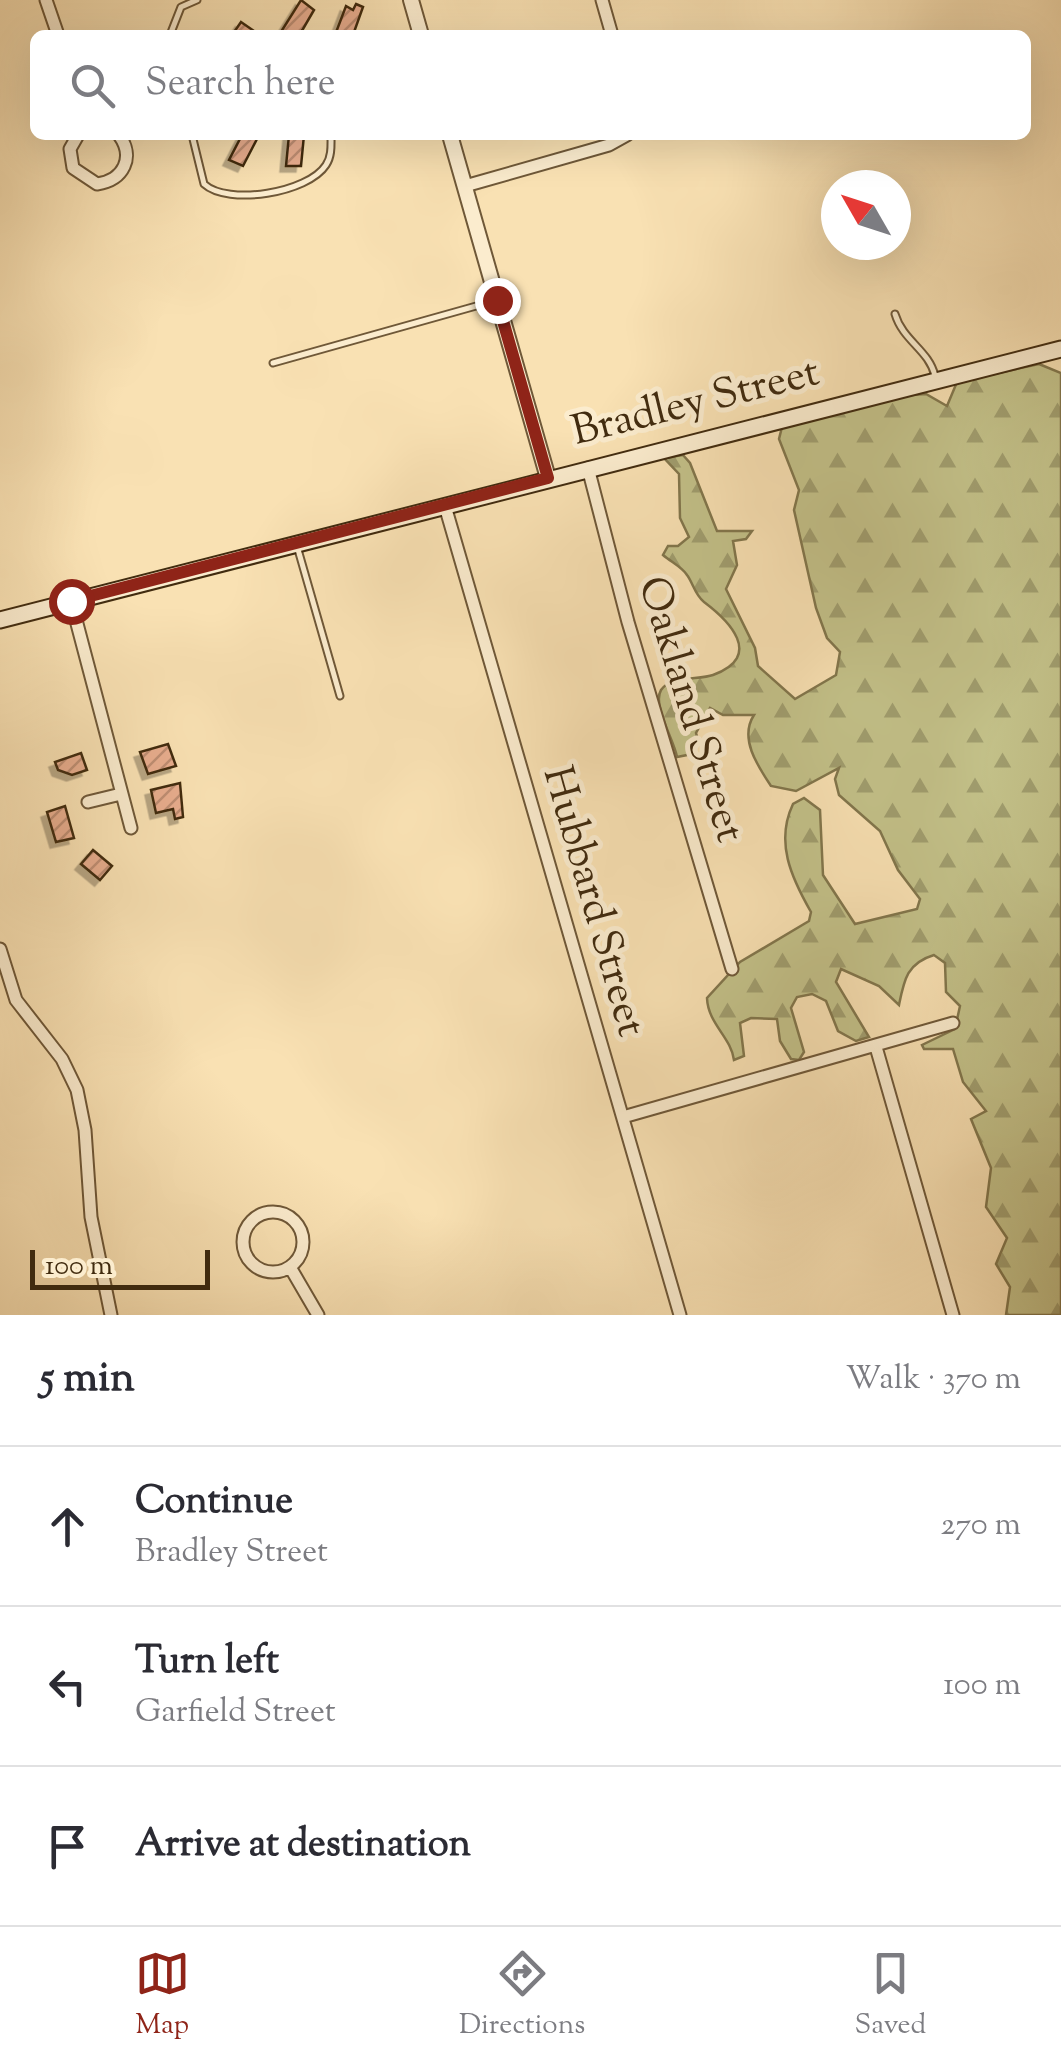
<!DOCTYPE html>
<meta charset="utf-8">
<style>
body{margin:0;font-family:"Sorts Mill Goudy",serif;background:#f2f2f3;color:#2b2b33}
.compass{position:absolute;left:821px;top:170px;width:90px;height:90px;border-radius:50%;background:#fff;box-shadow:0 10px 40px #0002;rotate:309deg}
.scale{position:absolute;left:30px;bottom:25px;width:180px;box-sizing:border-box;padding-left:10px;border:5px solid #412b0f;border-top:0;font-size:28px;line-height:35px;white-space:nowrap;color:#412b0f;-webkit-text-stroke:8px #fbecce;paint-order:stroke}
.stop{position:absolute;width:30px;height:30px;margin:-22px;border:8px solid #8f2418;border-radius:50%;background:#fff}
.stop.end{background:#8f2418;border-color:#fff;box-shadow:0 2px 10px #0008}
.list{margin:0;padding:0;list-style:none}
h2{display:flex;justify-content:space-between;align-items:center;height:130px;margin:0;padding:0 40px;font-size:42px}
h2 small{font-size:32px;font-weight:400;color:#7c7c81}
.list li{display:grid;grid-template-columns:65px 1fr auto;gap:30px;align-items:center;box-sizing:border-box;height:160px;padding:0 40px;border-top:2px solid #e1e1e2}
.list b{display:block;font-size:38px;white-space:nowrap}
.list p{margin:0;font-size:32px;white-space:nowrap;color:#7c7c81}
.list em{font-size:32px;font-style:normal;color:#7c7c81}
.icon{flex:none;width:55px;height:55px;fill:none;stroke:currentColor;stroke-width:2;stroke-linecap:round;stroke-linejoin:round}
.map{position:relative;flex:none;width:1061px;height:1315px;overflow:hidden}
.search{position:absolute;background:#fff;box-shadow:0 10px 40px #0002;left:30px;right:30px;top:30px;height:110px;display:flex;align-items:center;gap:25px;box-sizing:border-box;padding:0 35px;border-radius:15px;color:#7c7c81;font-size:38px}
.sheet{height:610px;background:#fff}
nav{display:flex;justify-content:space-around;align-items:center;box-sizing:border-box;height:140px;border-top:2px solid #e1e1e2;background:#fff;font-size:28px;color:#7c7c81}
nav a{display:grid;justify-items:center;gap:5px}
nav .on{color:#8f2418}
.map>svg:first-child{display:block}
.forest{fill:url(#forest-firs);stroke:#82764c;stroke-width:2.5}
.building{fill:url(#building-hatch);stroke:#412b0f;stroke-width:2.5;filter:url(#shadow)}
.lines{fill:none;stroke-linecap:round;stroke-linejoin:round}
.service-casing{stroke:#6f5838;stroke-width:9}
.minor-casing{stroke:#6f5838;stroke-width:15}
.tertiary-casing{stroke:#6f5838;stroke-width:18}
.secondary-casing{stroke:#412b0f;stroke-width:19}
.service{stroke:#fbecce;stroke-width:5}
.minor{stroke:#fbecce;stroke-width:11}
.tertiary{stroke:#fbecce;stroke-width:14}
.secondary{stroke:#fbecce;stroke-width:15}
.route{stroke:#8f2418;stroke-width:12}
.labels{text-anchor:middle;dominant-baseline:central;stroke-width:10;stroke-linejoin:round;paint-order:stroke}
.street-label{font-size:42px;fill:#412b0f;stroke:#fbecce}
</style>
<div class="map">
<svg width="1061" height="1315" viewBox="0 0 1061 1315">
<defs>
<pattern id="forest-firs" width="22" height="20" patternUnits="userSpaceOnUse" patternTransform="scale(2.5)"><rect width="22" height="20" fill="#c3c189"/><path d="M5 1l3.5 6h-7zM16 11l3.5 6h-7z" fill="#a09d6e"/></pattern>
<pattern id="building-hatch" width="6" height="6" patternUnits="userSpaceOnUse" patternTransform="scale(2.5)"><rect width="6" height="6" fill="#e8ad8e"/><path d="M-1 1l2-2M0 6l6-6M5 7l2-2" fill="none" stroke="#be8d72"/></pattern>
<filter id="shadow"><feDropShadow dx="-5.5" dy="5.5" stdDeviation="0" flood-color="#0004"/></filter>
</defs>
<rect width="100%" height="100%" fill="#f9e1b3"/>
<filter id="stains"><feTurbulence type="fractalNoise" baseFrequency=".002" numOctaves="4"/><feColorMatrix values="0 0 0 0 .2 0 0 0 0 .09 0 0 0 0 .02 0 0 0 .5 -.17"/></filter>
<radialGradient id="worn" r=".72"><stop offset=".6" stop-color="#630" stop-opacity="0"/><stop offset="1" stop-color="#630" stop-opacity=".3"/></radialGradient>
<path class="forest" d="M1039,364L1061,373V1315H1006L1010,1287L996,1264L1007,1238L986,1207L991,1168L971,1119L986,1111L963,1082L953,1049H924L922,1045L955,1029L960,1006L946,992L945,963L934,955C907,963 904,980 899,1005L879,986L841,969L836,982L869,1037L856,1041L838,1031L826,1001L812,994L797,997L791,1008L804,1052L799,1060L791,1059L780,1041L777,1019L751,1018L740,1023L744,1056L734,1060C731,1037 708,1024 707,998L740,962L809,921L811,912C791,877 775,842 793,804L804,798L820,810L823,875L855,924L917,909L920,899L898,870L880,831L839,795L835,779L839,768L796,791L771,786C757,765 739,738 754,715H723L710,708L696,733L699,743L687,755L677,757C674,740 652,705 661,690C670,676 699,680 713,675C765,656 728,620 704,602C695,595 693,583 687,575C682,567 671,562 663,555L668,546H678L689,537L680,518L679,474L664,458L683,455L690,463L717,531H752L746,539L733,541L737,565L726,589L755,648L758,666L795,699L836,675L840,652L827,638L816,608L794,510L799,490L779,439L782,427L911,395L926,394L947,406L957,382Z"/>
<path class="building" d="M301,0L314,10L303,29L298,35H279Z
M356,4L363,7L353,35H335L346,6L353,10Z
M241,22L254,31L251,35H232Z
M242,135H259L243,166L229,160Z
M289,135H304L301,166H286Z
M168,744L176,766L148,774L140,752Z
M81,753L87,770L72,775L58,770L55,762Z
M180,783L183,817L175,819L173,809L156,813L151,790Z
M65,806L74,838L56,842L47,812Z
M93,850L112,866L100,880L81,864Z"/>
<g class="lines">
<defs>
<path id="service" d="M170,35L181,7L197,0
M192,135L204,184C228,206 308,193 326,165C332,156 331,145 331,135
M895,314C903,341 929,350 935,376
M273,363L494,301
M297,546L340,696"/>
<path id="minor" d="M46,0L58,35
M602,0L612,35
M78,135L70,149L73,168L97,184C124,180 135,157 119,135
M465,186L609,145L627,135
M588,468L628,622L732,969
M445,506L680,1315
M71,601L131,828
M88,802L121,794
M0,949L16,1000L62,1059L77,1090L85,1130L91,1217L111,1315
M876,1047L953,1315
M623,1117L953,1023
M243 1242a30 30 0 1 1 60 0a30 30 0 1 1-60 0Z
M290,1267L318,1315"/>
<path id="tertiary" d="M411,0L421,35
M450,135L548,478"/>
<path id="secondary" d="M0,620L1061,349"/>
</defs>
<use href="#service" class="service-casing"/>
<use href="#minor" class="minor-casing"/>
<use href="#tertiary" class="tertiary-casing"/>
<use href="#secondary" class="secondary-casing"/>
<use href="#service" class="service"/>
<use href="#minor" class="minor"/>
<use href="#tertiary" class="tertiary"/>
<use href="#secondary" class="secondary"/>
</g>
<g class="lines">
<path class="route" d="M71,601L548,478L497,300"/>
</g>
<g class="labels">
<g class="street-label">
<text transform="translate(696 404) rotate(-14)">Bradley Street</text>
<text transform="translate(689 710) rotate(73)">Oakland Street</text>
<text transform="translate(592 902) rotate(74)">Hubbard Street</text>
</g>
</g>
<rect width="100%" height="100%" filter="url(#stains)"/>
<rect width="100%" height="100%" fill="url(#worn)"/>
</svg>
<svg class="compass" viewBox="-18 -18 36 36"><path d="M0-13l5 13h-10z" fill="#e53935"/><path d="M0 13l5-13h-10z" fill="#7c7c81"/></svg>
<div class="scale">100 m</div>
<div class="stop" style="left:71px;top:601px"></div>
<div class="stop end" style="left:497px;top:300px"></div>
<div class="search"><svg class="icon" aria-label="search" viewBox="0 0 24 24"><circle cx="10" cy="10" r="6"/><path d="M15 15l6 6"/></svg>Search here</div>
</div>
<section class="sheet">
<h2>5 min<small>Walk · 370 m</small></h2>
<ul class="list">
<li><svg class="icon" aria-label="ahead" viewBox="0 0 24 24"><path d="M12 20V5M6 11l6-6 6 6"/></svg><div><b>Continue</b><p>Bradley Street</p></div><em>270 m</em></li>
<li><svg class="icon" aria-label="left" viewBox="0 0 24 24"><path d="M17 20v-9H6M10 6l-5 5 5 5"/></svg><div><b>Turn left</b><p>Garfield Street</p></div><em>100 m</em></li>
<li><svg class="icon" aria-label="arrive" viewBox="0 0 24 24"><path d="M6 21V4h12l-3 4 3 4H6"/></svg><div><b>Arrive at destination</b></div></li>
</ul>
</section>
<nav>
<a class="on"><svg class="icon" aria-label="map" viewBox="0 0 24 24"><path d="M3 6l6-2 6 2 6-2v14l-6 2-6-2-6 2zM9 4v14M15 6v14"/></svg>Map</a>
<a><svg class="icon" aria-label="directions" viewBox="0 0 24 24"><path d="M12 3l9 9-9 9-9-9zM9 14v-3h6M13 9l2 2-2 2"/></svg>Directions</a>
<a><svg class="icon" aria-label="saved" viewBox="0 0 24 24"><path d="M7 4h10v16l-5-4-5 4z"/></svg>Saved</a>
</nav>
